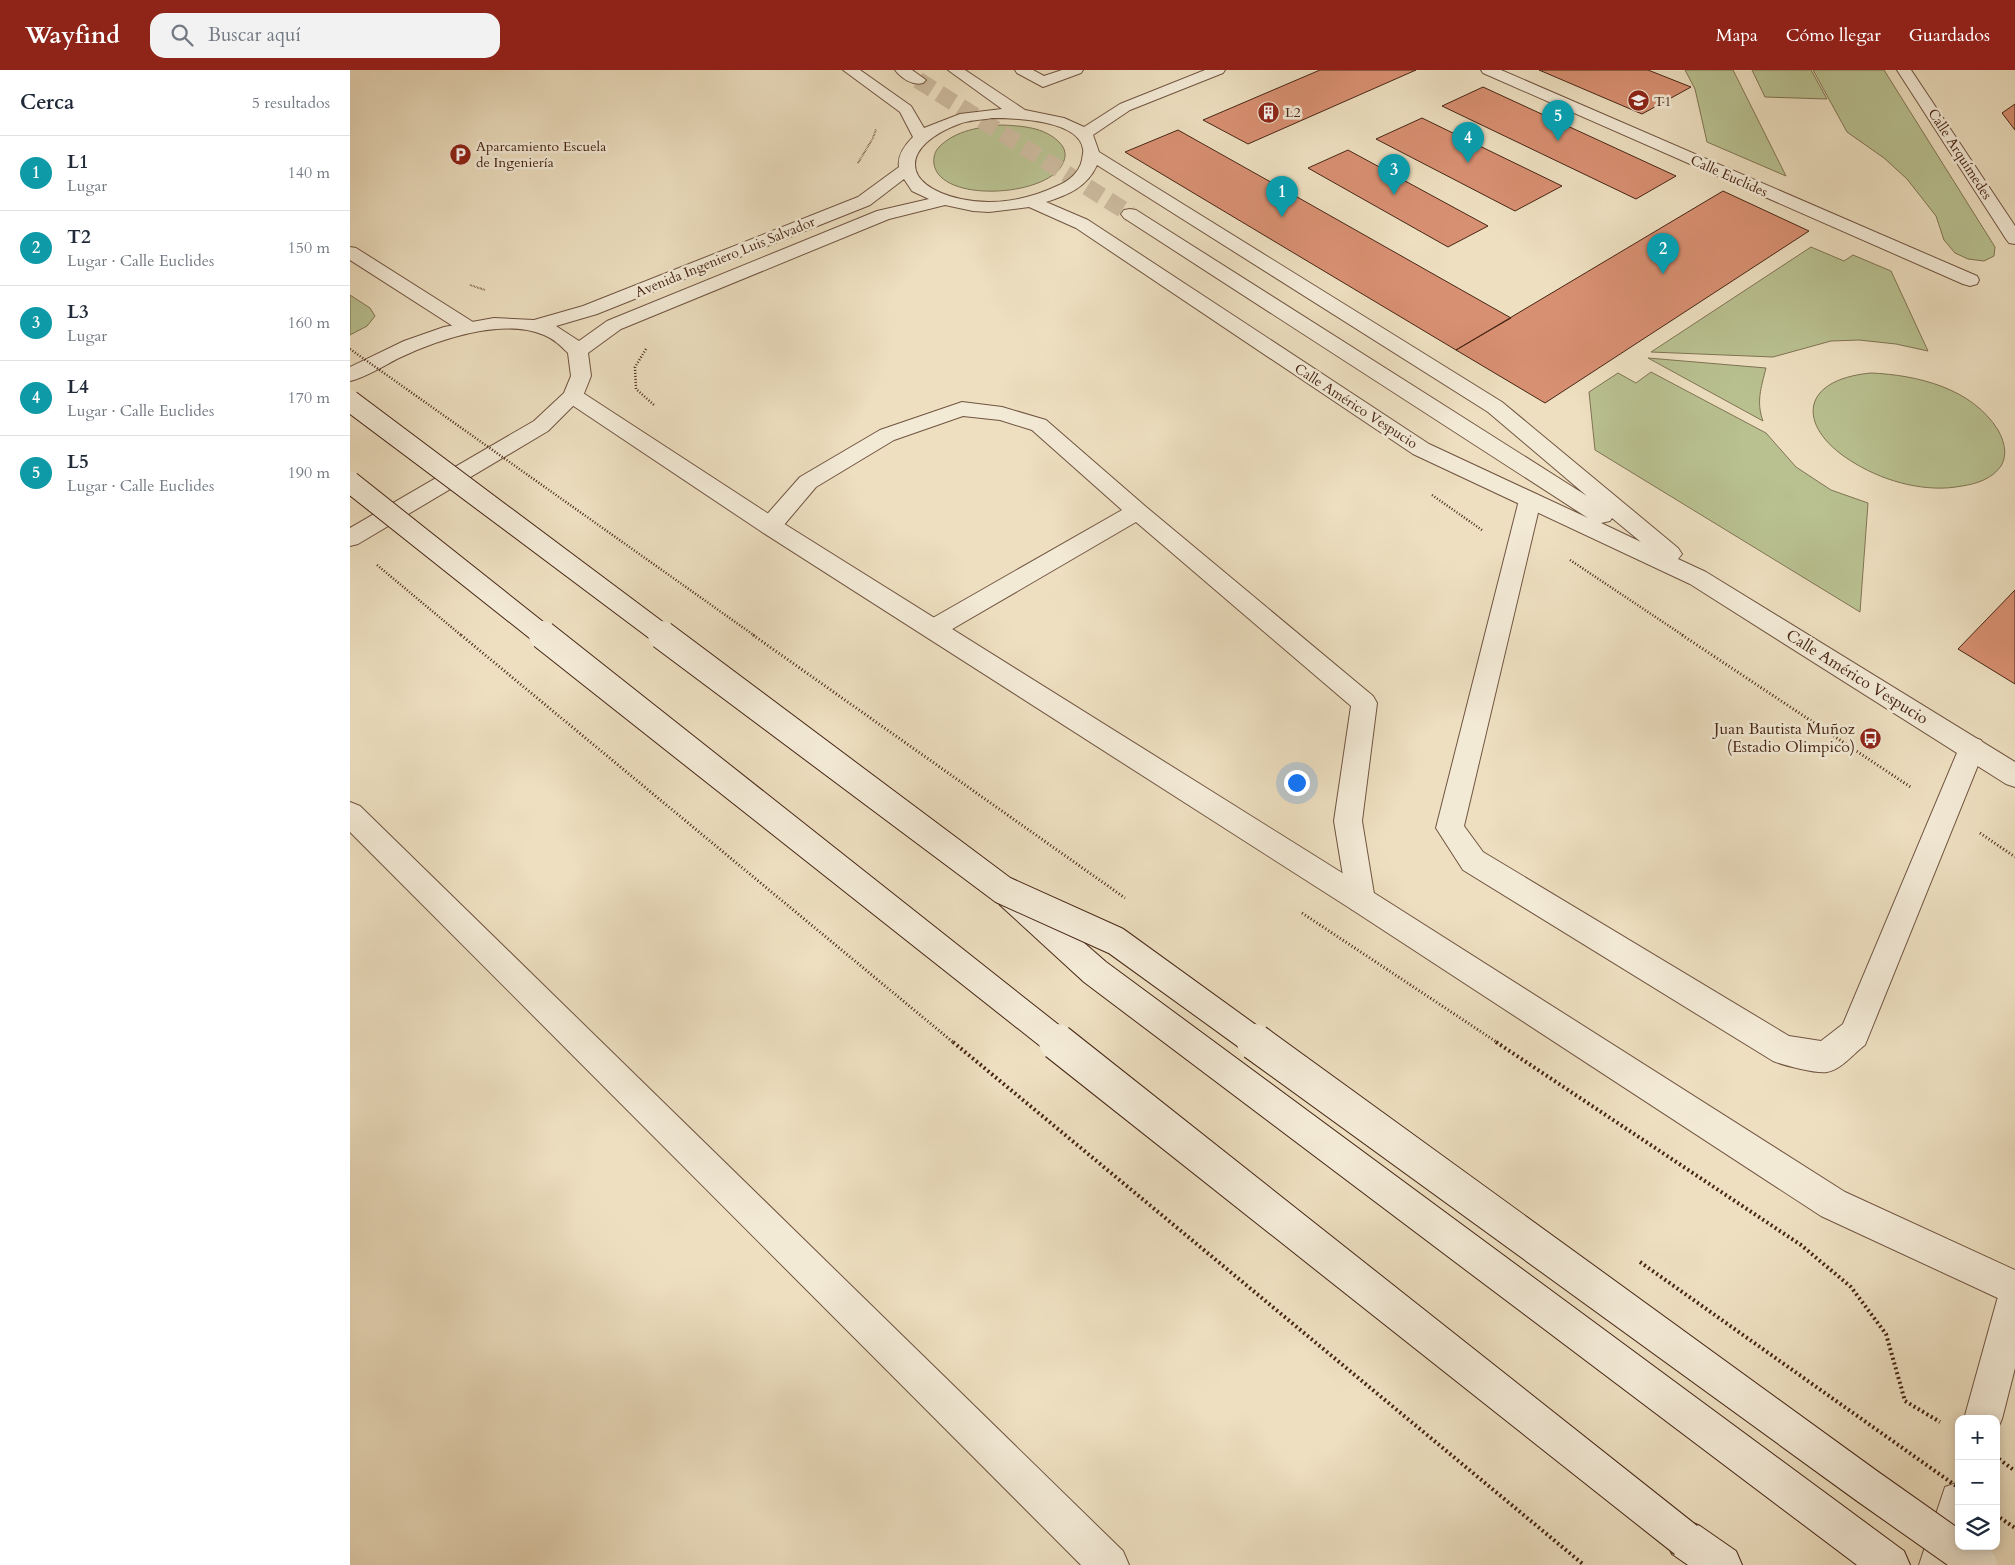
<!DOCTYPE html>
<html lang="es">
<meta charset="utf-8">
<style>
body{margin:0;font-family:Cardo,serif;background:#f2f2f3;color:#1f2937}
.controls{position:absolute;right:15px;bottom:15px;display:grid;overflow:hidden;border-radius:10px;box-shadow:0 2px 12px #0003}
.controls button{width:45px;height:45px;display:grid;place-items:center;padding:0;border:0;border-bottom:1px solid #e0e1e3;background:#fff;color:#1f2937;font:25px sans-serif}
.you{position:absolute;left:946px;top:712px;width:18px;height:18px;margin:-12px;border:4px solid #fff;border-radius:50%;background:#1a73e8;box-shadow:0 0 0 8px #1a73e833}
.badge{display:grid;place-items:center;width:32px;height:32px;border-radius:50%;background:#8f2418;color:#fff;font-size:16px;font-weight:700}
.pin{position:absolute;translate:-50% -41px;filter:drop-shadow(0 1px 2px #0008)}
.pin::after{content:'';position:absolute;top:26px;width:18px;height:15px;background:inherit;clip-path:polygon(0 0,100% 0,50% 100%)}
.list{margin:0;padding:0;list-style:none}
h2{display:flex;justify-content:space-between;align-items:center;height:65px;margin:0;padding:0 20px;font-size:21px}
h2 small{font-size:16px;font-weight:400;color:#747a83}
.list li{display:grid;grid-template-columns:32px 1fr auto;gap:15px;align-items:center;box-sizing:border-box;height:75px;padding:0 20px;border-top:1px solid #e0e1e3}
.list b{display:block;font-size:19px;white-space:nowrap}
.list p{margin:0;font-size:16px;white-space:nowrap;color:#747a83}
.list em{font-size:16px;font-style:normal;color:#747a83}
.icon{flex:none;width:28px;height:28px;fill:none;stroke:currentColor;stroke-width:2;stroke-linecap:round;stroke-linejoin:round}
.map{position:relative;flex:none;width:1665px;height:1495px;overflow:hidden}
header{display:flex;align-items:center;gap:30px;box-sizing:border-box;height:70px;padding:0 25px;background:#8f2418;color:#fff}
header strong{font-size:24px}
nav{display:flex;gap:28px;margin-inline-start:auto;font-size:18px}
.search{width:350px;height:45px;background:#f2f2f3;display:flex;align-items:center;gap:12px;box-sizing:border-box;padding:0 18px;border-radius:15px;color:#747a83;font-size:19px}
main{display:flex}
aside{flex:1;background:#fff}
.map>svg:first-child{display:block}
.green{fill:#b9c191;stroke:#807453}
.building{fill:#d89072;stroke:#472615}
.lines{fill:none;stroke-linecap:round;stroke-linejoin:round}
.tertiary-tunnel{stroke:#ccba9e;stroke-width:17;stroke-dasharray:17 8;stroke-linecap:butt}
.service-casing{stroke:#705440;stroke-width:2}
.minor-casing{stroke:#705440;stroke-width:2}
.tertiary-casing{stroke:#705440;stroke-width:2}
.secondary-casing{stroke:#472615;stroke-width:2}
.path-far3{stroke:#472615;stroke-width:2;stroke-dasharray:0.5 1;stroke-linecap:butt}
.path-far2{stroke:#472615;stroke-width:2.5;stroke-dasharray:1 2;stroke-linecap:butt}
.path-far1{stroke:#472615;stroke-width:3;stroke-dasharray:1 2.5;stroke-linecap:butt}
.path{stroke:#472615;stroke-width:4;stroke-dasharray:2 3;stroke-linecap:butt}
.service{fill:#f3ead6;fill-rule:evenodd}
.minor{fill:#f3ead6;fill-rule:evenodd}
.tertiary{fill:#f3ead6;fill-rule:evenodd}
.secondary{fill:#f3ead6;fill-rule:evenodd}
.secondary-bridge-far2-casing{stroke:#472615;stroke-width:23;stroke-linecap:butt}
.secondary-bridge-far1-casing{stroke:#472615;stroke-width:30;stroke-linecap:butt}
.secondary-bridge-casing{stroke:#472615;stroke-width:38;stroke-linecap:butt}
.path-bridge-far2{stroke:#472615;stroke-width:2.5;stroke-dasharray:1 2;stroke-linecap:butt}
.path-bridge-far1{stroke:#472615;stroke-width:3;stroke-dasharray:1 2.5;stroke-linecap:butt}
.path-bridge{stroke:#472615;stroke-width:4;stroke-dasharray:2 3;stroke-linecap:butt}
.secondary-bridge-far2{stroke:#f3ead6;stroke-width:21}
.secondary-bridge-far1{stroke:#f3ead6;stroke-width:28}
.secondary-bridge{stroke:#f3ead6;stroke-width:36}
.labels{text-anchor:middle;dominant-baseline:central;stroke-width:5;stroke-linejoin:round;paint-order:stroke}
.far-poi-label{font-size:14px;fill:#472615;stroke:#f3ead6;text-anchor:start}
.far-street-label{font-size:14px;fill:#472615;stroke:#f3ead6}
.street-label{font-size:16px;fill:#472615;stroke:#f3ead6}
.poi-label{font-size:16px;fill:#472615;stroke:#f3ead6;text-anchor:end}
</style>
<header>
<strong>Wayfind</strong>
<div class="search"><svg class="icon" aria-label="search" viewBox="0 0 24 24"><circle cx="10" cy="10" r="6"/><path d="M15 15l6 6"/></svg>Buscar aquí</div>
<nav><a>Mapa</a><a>Cómo llegar</a><a>Guardados</a></nav>
</header>
<main>
<aside>
<h2>Cerca<small>5 resultados</small></h2>
<ul class="list">
<li><span class="badge" style="background:#0f9aa8">1</span><div><b>L1</b><p>Lugar</p></div><em>140 m</em></li>
<li><span class="badge" style="background:#0f9aa8">2</span><div><b>T2</b><p>Lugar · Calle Euclides</p></div><em>150 m</em></li>
<li><span class="badge" style="background:#0f9aa8">3</span><div><b>L3</b><p>Lugar</p></div><em>160 m</em></li>
<li><span class="badge" style="background:#0f9aa8">4</span><div><b>L4</b><p>Lugar · Calle Euclides</p></div><em>170 m</em></li>
<li><span class="badge" style="background:#0f9aa8">5</span><div><b>L5</b><p>Lugar · Calle Euclides</p></div><em>190 m</em></li>
</ul>
</aside>
<div class="map">
<svg width="1665" height="1495" viewBox="0 0 1665 1495">
<rect width="100%" height="100%" fill="#eddfc0"/>
<filter id="stains"><feTurbulence type="fractalNoise" baseFrequency=".004" numOctaves="4"/><feColorMatrix values="0 0 0 0 .2 0 0 0 0 .09 0 0 0 0 .02 0 0 0 .5 -.17"/></filter>
<radialGradient id="worn" r=".72"><stop offset=".6" stop-color="#630" stop-opacity="0"/><stop offset="1" stop-color="#630" stop-opacity=".3"/></radialGradient>
<path class="green" d="M1335,0H1383L1436,106L1357,72L1345,19Z
M1402,0H1461L1477,29L1415,27Z
M1463,0H1534L1645,177L1644,186L1634,191L1618,189L1605,183L1594,170L1586,146L1557,109L1534,88L1497,62Z
M652,55C672,56 694,57 709,72C716,79 717,86 712,95C695,127 590,133 584,94C583,88 585,81 589,77C606,60 630,57 652,55Z
M1461,177L1494,191L1503,185L1541,201L1578,281L1546,274L1509,270L1481,271L1423,287L1301,282Z
M0,225L20,238L25,246L17,256L0,265Z
M1298,288L1416,298C1411,318 1406,332 1413,351Z
M1301,302L1416,363L1446,397L1481,420L1518,433L1510,542L1245,380L1239,322L1268,303L1286,313Z
M1521,303C1567,305 1622,318 1648,360C1654,371 1658,384 1651,396C1642,409 1626,414 1612,416C1577,423 1536,412 1506,394C1447,360 1446,310 1521,303Z"/>
<path class="building" d="M970,0H1066L898,74L853,50Z
M1189,0H1298L1341,17L1292,44Z
M1133,17L1326,106L1286,129L1092,36Z
M1665,34V60L1652,43Z
M1072,48L1212,116L1165,141L1026,69Z
M828,60L926,115L1161,248L1106,280L775,82Z
M998,80L1138,156L1098,177L958,98Z
M1373,121L1459,161L1195,333L1106,280Z
M1665,520V614L1608,579Z"/>
<g class="lines">
<path class="tertiary-tunnel" d="M568,10L780,144"/>
<defs>
<path id="service" d="M612,332L652,337L696,350L795,436L1023,626L1027,633L1012,751L1025,830L1021,839L1011,843L1001,839L997,830L984,751L1001,636L786,452L592,565L583,568L574,565L571,559L574,553L772,440L682,360L650,350L613,346L544,370L466,417L428,462L420,464L412,462L409,456L412,450L450,407L530,360Z
M1180,422L1188,425L1191,430L1114,756L1133,782L1439,966L1471,971L1493,954L1609,678L1613,670L1622,667L1631,670L1635,678L1515,975C1504,983 1491,1000 1477,1002C1466,1004 1433,995 1423,991L1113,800L1086,758L1169,430L1172,425Z
M0,732L10,736L773,1481L779,1495H731L0,762Z
M1665,1212V1298L1652,1349L1646,1362V1349H1614L1647,1230L1652,1217Z
M1609,1412V1476H1615L1609,1495H1569L1595,1417Z"/>
<path id="minor" d="M665,0H683L694,6L712,0H733L731,3L693,17L667,3Z
M1131,0H1151L1627,206L1629,210L1627,214L1620,216L1613,214L1133,3Z
M1547,0H1561L1665,156V174L1659,173L1656,169Z
M0,177L6,178L123,252L126,256L123,260L116,262L109,260L0,190Z
M223,320L230,321L428,450L1021,821L1495,1122L1665,1200V1236L1471,1146L1001,839L412,462L216,331L213,326L216,321Z"/>
<path id="tertiary" d="M493,0H510L561,36L574,58L610,44L652,39L598,0H615L675,40L714,48L734,57L770,34L855,0H875L873,3L780,40L743,65L749,82L1152,332L1328,478L1332,484L1328,489L1356,502L1665,692V717L1656,714L1340,514L1063,384L726,158L679,137L639,142L623,141L595,135L539,149L271,259L238,283L241,306L233,326L198,361L8,474L0,476V458L184,351L214,323L221,306L218,283C211,276 204,269 194,265C152,247 87,270 49,288C33,296 17,307 0,311V297L54,271L94,257L144,248L184,250L233,236L508,127L549,97C547,85 555,75 563,67L550,42ZM642,48C664,48 729,50 733,79C734,82 732,87 732,90C729,103 719,111 707,116C678,130 643,136 611,129C548,115 552,75 609,54C619,50 631,50 642,48ZM747,95L1138,342L1237,426L786,140L780,139L774,140L771,144L774,148L1238,448L1079,374L738,150L696,132C718,125 737,117 747,95ZM554,109L562,121L579,129L527,141L257,251L229,271L206,256L247,244L520,135ZM1262,448L1291,472L1251,453L1260,451Z
M545,0H562L576,10L573,13C563,16 551,8 545,0Z"/>
<path id="secondary" d="M660,813L670,817L756,892L1554,1481L1560,1495H1507L734,912L650,835L646,826L650,817Z
M1336,1450L1350,1456L1386,1481L1392,1495H1338L1322,1484L1316,1470L1322,1456Z"/>
</defs>
<use href="#service" class="service-casing"/>
<use href="#minor" class="minor-casing"/>
<use href="#tertiary" class="tertiary-casing"/>
<use href="#secondary" class="secondary-casing"/>
<path class="path-far3" d="M508,93L523,68L526,59
M120,215L135,220"/>
<path class="path-far2" d="M296,279L285,297L286,319L304,335
M1082,425L1132,460
M1220,490L1334,566
M27,495L112,566"/>
<path class="path-far1" d="M111,565L604,973
M1332,565L1562,718
M1630,763L1665,787
M952,843L1148,973"/>
<path class="path" d="M603,972L1234,1495
M1146,972L1451,1175L1501,1217L1536,1264L1555,1331L1590,1352
M1649,1389L1665,1401
M1646,1445L1665,1458"/>
<use href="#service" class="service"/>
<use href="#minor" class="minor"/>
<use href="#tertiary" class="tertiary"/>
<use href="#secondary" class="secondary"/>
<defs>
<path id="secondary-bridge-far2" d="M0,331L314,566
M0,412L194,566"/>
<path id="secondary-bridge-far1" d="M193,565L709,973
M312,565L653,820L766,871L907,973"/>
<path id="secondary-bridge" d="M707,972L1336,1470
M905,972L1517,1416L1629,1495"/>
</defs>
<use href="#secondary-bridge-far2" class="secondary-bridge-far2-casing"/>
<use href="#secondary-bridge-far1" class="secondary-bridge-far1-casing"/>
<use href="#secondary-bridge" class="secondary-bridge-casing"/>
<path class="path-bridge-far2" d="M0,279L405,566"/>
<path class="path-bridge-far1" d="M403,565L775,828"/>
<path class="path-bridge" d="M1290,1192L1609,1418"/>
<use href="#secondary-bridge-far2" class="secondary-bridge-far2"/>
<use href="#secondary-bridge-far1" class="secondary-bridge-far1"/>
<use href="#secondary-bridge" class="secondary-bridge"/>
</g>
<defs>
<symbol id="university-disc" viewBox="-11 -11 22 22"><circle r="9.5" fill="#8f2418" stroke="#f3ead6"/><path d="M0-5L7-2L0 1L-7-2ZM-4 1L0 2.5L4 1V4Q0 6-4 4Z" fill="#fff"/></symbol>
<symbol id="building-disc" viewBox="-11 -11 22 22"><circle r="9.5" fill="#8f2418" stroke="#f3ead6"/><path d="M-4-6H4V6H1V3H-1V6H-4ZM-2.5-4.3h1.7v1.8h-1.7ZM.8-4.3h1.7v1.8H.8ZM-2.5-1h1.7V.8h-1.7ZM.8-1h1.7V.8H.8Z" fill="#fff"/></symbol>
<symbol id="parking-disc" viewBox="-11 -11 22 22"><circle r="9.5" fill="#8f2418" stroke="#f3ead6"/><path d="M-3.5-5.5H1a3.5 3.5 0 0 1 0 7H-1V5.5H-3.5ZM-1-3.4V-.6H.8a1.4 1.4 0 0 0 0-2.8Z" fill="#fff"/></symbol>
<symbol id="bus-disc" viewBox="-11 -11 22 22"><circle r="9.5" fill="#8f2418" stroke="#f3ead6"/><path d="M-5-6H5V4H4V6H2V4H-2V6H-4V4H-5ZM-3.5-4V0h7V-4ZM-3.5 1.2v1.5H-2V1.2ZM2 1.2v1.5H3.5V1.2Z" fill="#fff"/></symbol>
</defs>
<g fill-rule="evenodd">
<use href="#university-disc" x="1276" y="18" width="25" height="25"/>
<use href="#building-disc" x="906" y="30" width="25" height="25"/>
<use href="#parking-disc" x="98" y="72" width="25" height="25"/>
<use href="#bus-disc" x="1508" y="656" width="25" height="25"/>
</g>
<g class="labels">
<g class="far-poi-label">
<text x="1304" y="31">T1</text>
<text x="935" y="42">L2</text>
<text x="126" y="76">Aparcamiento Escuela<tspan x="126" dy="16">de Ingeniería</tspan></text>
</g>
<g class="far-street-label">
<text transform="translate(1610 84) rotate(57)">Calle Arquímedes</text>
<text transform="translate(1379 106) rotate(24)">Calle Euclides</text>
<text transform="translate(375 187) rotate(-22)">Avenida Ingeniero Luis Salvador</text>
<text transform="translate(1006 336) rotate(33)">Calle Américo Vespucio</text>
</g>
<g class="street-label">
<text transform="translate(1507 607) rotate(32)">Calle Américo Vespucio</text>
</g>
<g class="poi-label">
<text x="1505" y="659">Juan Bautista Muñoz<tspan x="1505" dy="18">(Estadio Olimpico)</tspan></text>
</g>
</g>
<rect width="100%" height="100%" filter="url(#stains)"/>
<rect width="100%" height="100%" fill="url(#worn)"/>
</svg>
<div class="controls">
<button>+</button>
<button>−</button>
<button><svg class="icon" aria-label="layers" viewBox="0 0 24 24"><path d="M12 4l9 5-9 5-9-5zM3 14l9 5 9-5"/></svg></button>
</div>
<div class="you"></div>
<div class="pin badge" style="left:932px;top:147px;background:#0f9aa8">1</div>
<div class="pin badge" style="left:1313px;top:204px;background:#0f9aa8">2</div>
<div class="pin badge" style="left:1044px;top:125px;background:#0f9aa8">3</div>
<div class="pin badge" style="left:1118px;top:93px;background:#0f9aa8">4</div>
<div class="pin badge" style="left:1208px;top:71px;background:#0f9aa8">5</div>
</div>
</main>
